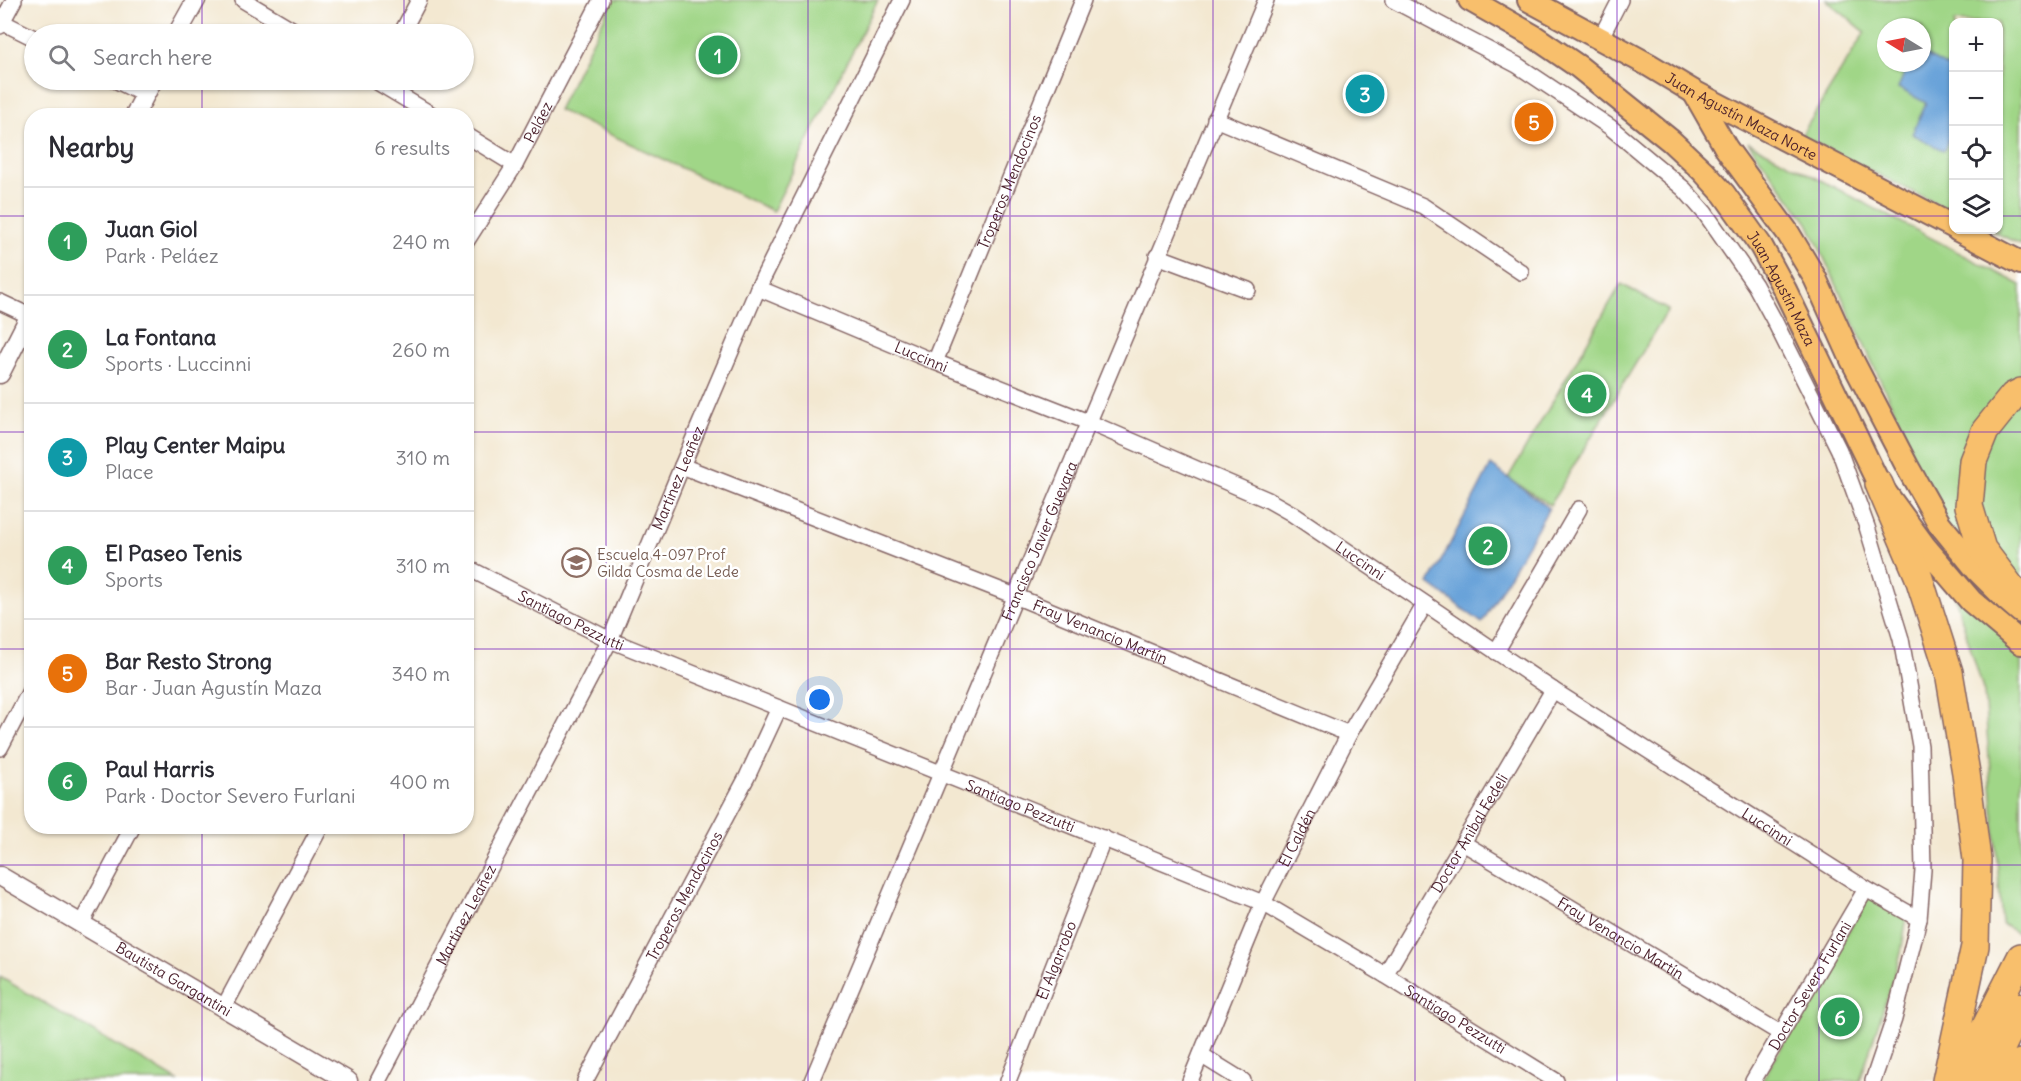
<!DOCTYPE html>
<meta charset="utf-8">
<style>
body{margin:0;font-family:Delius,sans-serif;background:#f7f7f7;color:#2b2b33}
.controls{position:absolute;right:18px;top:18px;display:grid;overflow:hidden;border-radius:12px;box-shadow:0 2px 4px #0004}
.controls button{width:54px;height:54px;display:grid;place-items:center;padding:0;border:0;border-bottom:2px solid #e1e1e2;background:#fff;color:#2b2b33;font:30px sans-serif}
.compass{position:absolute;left:1877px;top:18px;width:54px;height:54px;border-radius:50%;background:#fff;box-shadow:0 2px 4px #0004;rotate:280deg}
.you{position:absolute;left:820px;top:700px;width:21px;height:21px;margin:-15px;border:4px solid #fff;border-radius:50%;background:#1a73e8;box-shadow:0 0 0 9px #1a73e833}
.badge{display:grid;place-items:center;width:39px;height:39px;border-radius:50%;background:#db2777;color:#fff;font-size:20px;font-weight:700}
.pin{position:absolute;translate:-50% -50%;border:3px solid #fff;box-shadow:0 2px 6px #0006}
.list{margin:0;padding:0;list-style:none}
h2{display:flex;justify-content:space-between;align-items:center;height:78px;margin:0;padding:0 24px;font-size:26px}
h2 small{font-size:20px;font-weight:400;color:#7c7c81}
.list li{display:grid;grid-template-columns:39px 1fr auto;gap:18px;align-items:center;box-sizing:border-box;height:108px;padding:0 24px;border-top:2px solid #e1e1e2}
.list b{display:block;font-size:22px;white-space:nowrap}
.list p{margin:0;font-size:20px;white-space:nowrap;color:#7c7c81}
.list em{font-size:20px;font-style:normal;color:#7c7c81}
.icon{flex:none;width:33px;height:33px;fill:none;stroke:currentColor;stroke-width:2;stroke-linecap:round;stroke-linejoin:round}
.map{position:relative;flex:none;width:2021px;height:1081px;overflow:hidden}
.search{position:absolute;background:#fff;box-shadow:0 2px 4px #0004;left:24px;top:24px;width:450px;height:66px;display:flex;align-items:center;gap:15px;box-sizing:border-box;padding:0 21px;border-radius:33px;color:#7c7c81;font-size:22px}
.panel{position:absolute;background:#fff;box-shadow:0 2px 4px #0004;left:24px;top:108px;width:450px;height:726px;border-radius:24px}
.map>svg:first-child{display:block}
.green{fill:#a0d687;stroke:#757a59;stroke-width:1.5;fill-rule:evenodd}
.water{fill:#69a3d9;stroke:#5a6182;stroke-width:1.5}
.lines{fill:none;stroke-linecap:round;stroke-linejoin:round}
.minor-casing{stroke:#856565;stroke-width:18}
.tertiary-casing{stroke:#856565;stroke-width:21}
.primary-casing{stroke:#856565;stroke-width:26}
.motorway-casing{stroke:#856565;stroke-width:30}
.minor{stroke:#fff;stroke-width:15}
.tertiary{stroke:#fff;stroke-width:18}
.primary{stroke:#f8bf6c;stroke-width:22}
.motorway{stroke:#f8bf6c;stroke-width:27}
.grid{fill:none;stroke:#7b2cbf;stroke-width:1.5;stroke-opacity:0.55}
.labels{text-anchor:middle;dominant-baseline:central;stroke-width:5;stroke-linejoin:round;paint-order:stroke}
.street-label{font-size:15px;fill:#4a1f2b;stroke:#fff}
.education-label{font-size:15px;fill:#785e54;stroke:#fff;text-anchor:start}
</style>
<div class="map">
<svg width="2021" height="1081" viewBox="0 0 2021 1081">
<rect width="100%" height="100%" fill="#fff"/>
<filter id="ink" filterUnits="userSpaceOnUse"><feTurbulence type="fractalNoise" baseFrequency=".0167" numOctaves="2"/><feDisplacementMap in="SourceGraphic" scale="12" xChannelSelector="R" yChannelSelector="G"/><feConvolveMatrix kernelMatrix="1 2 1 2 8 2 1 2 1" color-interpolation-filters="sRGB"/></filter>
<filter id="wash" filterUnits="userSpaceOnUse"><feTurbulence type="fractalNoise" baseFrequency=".008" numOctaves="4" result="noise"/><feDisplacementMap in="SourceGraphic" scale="24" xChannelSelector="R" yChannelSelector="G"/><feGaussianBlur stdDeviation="1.35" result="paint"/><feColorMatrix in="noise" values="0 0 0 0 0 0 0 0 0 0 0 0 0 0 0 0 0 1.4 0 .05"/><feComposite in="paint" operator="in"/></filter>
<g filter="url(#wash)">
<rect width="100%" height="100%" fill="#f3e8d1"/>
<path class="green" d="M613,0H878L773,211L558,110Z
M1826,0H2021V245L1990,230H1998V22H1954L1953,212L1801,136L1865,32ZM1886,27H1922V63H1886Z
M1748,142L2021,285V935L2002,924L1984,693L1908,440L1808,223Z
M1621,284L1668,310L1550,505L1508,478Z
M1869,895L1907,916L1901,953L1860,1081H1762Z
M0,977L178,1081H0Z"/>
<path class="water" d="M1922,53L1953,70V130L1944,151L1912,134L1926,103L1898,88L1909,63H1922Z
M1491,465L1549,508L1482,623L1429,584Z"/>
</g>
<g filter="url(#ink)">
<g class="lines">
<defs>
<g id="minor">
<path d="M243,0L300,34"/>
<path d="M1393,0L1517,65L1610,127L1684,189L1705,213L1755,285L1774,320L1839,450L1867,527L1901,639L1920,746L1923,870L1919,919L1894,1019L1873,1081"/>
<path d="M0,21L34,38"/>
<path d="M0,26L14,0"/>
<path d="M401,34L419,0"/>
<path d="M1600,39L1620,0"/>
<path d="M115,80L145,95"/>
<path d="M374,80L434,116"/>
<path d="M1215,119L1423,206L1521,272"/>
<path d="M466,135L515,165"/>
<path id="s1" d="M466,242L515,165L601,0"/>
<path d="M1157,256L1248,290"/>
<path id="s2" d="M758,288L935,362L1088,422L1268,500L1291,513L1553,690L1866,889L1919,919"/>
<path d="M0,302L32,317"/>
<path id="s3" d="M935,362L1083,0"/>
<path id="s4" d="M682,466L1015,596L1349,734"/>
<path id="s5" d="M466,567L610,640L1263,903L1385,975L1556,1081"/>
<path d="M1496,652L1579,509"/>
<path d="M0,748L32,687"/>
<path id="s6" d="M1463,843L1780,1033"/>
<path d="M81,924L133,826"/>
<path id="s7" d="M1385,975L1553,690"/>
<path d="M224,1007L321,826"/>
<path d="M1201,1055L1243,1081"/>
<path id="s8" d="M378,1081L610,640L682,466L758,288L902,0"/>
<path id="s9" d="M585,1081L747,777L779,708"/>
<path id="s10" d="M812,1081L1266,0"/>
<path id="s11" d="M1008,1081L1104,838"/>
<path id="s12" d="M1190,1081L1263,903L1349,734L1425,604"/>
<path id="s13" d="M1753,1081L1866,889"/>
</g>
<g id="tertiary">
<path d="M177,34L196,0"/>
<path d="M134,116L153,80"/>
<path d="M0,374L32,311"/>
<path id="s14" d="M0,876L348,1081"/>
</g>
<g id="primary">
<path id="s15" d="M1470,0L1535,37L1579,67L1671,141L1703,171L1724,194L1761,246L1785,290L1879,484L1925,547L1971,601L2021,643"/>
<path id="s16" d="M1529,0L1649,65L1694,92L1954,227"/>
<path d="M1694,92L1726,148L1788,233L1815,278L1852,360L1908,468L1939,523L1978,571L2007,600L2021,612"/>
<path d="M1958,230L2021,263"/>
</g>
<path id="motorway" d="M2021,392L2013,396L1985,431L1973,461L1969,506L1982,549L2010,586L2021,597
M1879,484L1918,575L1949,672L1966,773L1977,860L1975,946L1946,1081
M1958,1081L2021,957
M1985,1081L2021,1007
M2005,1081L2021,1063"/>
</defs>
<use href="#minor" class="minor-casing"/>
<use href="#tertiary" class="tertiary-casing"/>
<use href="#primary" class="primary-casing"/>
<use href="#motorway" class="motorway-casing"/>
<use href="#minor" class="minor"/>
<use href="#tertiary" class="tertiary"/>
<use href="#primary" class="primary"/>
<use href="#motorway" class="motorway"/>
</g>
</g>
<path class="grid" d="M202,0V34M404,0V34M606,0V1081M808,0V1081M1010,0V1081M1213,0V1081M1415,0V1081M1617,0V1081M1819,0V1081M202,80V116M404,80V116M0,216H32M466,216H1954M1998,216H2021M0,432H32M466,432H2021M0,649H32M466,649H2021M202,826V1081M404,826V1081M0,865H2021"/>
<defs>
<symbol id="school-ring" viewBox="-11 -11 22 22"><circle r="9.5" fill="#fff" stroke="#8d6e63" stroke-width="1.5"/><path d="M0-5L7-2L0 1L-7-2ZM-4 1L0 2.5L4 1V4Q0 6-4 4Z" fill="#8d6e63"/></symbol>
</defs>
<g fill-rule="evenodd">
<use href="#school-ring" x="560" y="546" width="33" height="33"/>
</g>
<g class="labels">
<g class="street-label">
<text stroke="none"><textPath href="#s16" startOffset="242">Juan Agustín Maza Norte</textPath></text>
<text stroke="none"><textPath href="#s1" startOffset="140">Peláez</textPath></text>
<text stroke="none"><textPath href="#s3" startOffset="195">Troperos Mendocinos</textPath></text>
<text stroke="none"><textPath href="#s15" startOffset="432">Juan Agustín Maza</textPath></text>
<text stroke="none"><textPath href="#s2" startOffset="177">Luccinni</textPath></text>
<text stroke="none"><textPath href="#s8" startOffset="674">Martínez Leañez</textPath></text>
<text stroke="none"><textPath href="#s10" startOffset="586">Francisco Javier Guevara</textPath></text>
<text stroke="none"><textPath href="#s2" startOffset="663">Luccinni</textPath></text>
<text stroke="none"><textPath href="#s5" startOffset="118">Santiago Pezzutti</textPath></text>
<text stroke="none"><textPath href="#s4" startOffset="450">Fray Venancio Martín</textPath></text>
<text stroke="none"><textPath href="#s5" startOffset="604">Santiago Pezzutti</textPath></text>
<text stroke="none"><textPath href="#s2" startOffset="1149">Luccinni</textPath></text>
<text stroke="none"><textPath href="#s7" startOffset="165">Doctor Anibal Fedeli</textPath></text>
<text stroke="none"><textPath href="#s12" startOffset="266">El Caldén</textPath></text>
<text stroke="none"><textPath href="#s9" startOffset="210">Troperos Mendocinos</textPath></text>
<text stroke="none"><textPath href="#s8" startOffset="188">Martínez Leañez</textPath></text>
<text stroke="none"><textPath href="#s6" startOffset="184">Fray Venancio Martín</textPath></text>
<text stroke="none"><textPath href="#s11" startOffset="130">El Algarrobo</textPath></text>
<text stroke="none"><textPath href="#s14" startOffset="202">Bautista Gargantini</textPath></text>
<text stroke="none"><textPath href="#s13" startOffset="111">Doctor Severo Furlani</textPath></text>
<text stroke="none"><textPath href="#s5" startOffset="1090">Santiago Pezzutti</textPath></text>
</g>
<g class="education-label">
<text x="597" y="554">Escuela 4-097 Prof<tspan x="597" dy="17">Gilda Cosma de Lede</tspan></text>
</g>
</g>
</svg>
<div class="controls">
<button>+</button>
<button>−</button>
<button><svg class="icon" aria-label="locate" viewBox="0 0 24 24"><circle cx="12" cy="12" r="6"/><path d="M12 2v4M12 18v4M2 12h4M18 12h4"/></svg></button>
<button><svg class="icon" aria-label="layers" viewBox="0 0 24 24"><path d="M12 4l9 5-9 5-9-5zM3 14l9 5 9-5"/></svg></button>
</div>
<svg class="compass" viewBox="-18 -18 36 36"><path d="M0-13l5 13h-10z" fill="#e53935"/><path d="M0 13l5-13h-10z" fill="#7c7c81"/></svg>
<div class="you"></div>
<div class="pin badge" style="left:718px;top:55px;background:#2e9e5b">1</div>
<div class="pin badge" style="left:1488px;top:546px;background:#2e9e5b">2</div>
<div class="pin badge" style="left:1365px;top:94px;background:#0f9aa8">3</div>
<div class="pin badge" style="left:1587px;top:394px;background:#2e9e5b">4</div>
<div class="pin badge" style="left:1534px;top:122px;background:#e8710a">5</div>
<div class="pin badge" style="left:1840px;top:1017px;background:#2e9e5b">6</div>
<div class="search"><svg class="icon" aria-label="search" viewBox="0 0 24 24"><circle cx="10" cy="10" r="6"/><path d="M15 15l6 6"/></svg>Search here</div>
<section class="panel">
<h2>Nearby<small>6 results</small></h2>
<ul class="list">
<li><span class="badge" style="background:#2e9e5b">1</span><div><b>Juan Giol</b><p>Park · Peláez</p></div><em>240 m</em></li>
<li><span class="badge" style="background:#2e9e5b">2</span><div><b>La Fontana</b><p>Sports · Luccinni</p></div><em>260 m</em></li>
<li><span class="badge" style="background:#0f9aa8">3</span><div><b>Play Center Maipu</b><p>Place</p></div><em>310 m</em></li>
<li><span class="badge" style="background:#2e9e5b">4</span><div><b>El Paseo Tenis</b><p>Sports</p></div><em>310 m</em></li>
<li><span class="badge" style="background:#e8710a">5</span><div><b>Bar Resto Strong</b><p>Bar · Juan Agustín Maza</p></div><em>340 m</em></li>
<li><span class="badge" style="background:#2e9e5b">6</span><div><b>Paul Harris</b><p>Park · Doctor Severo Furlani</p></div><em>400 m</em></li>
</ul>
</section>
</div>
